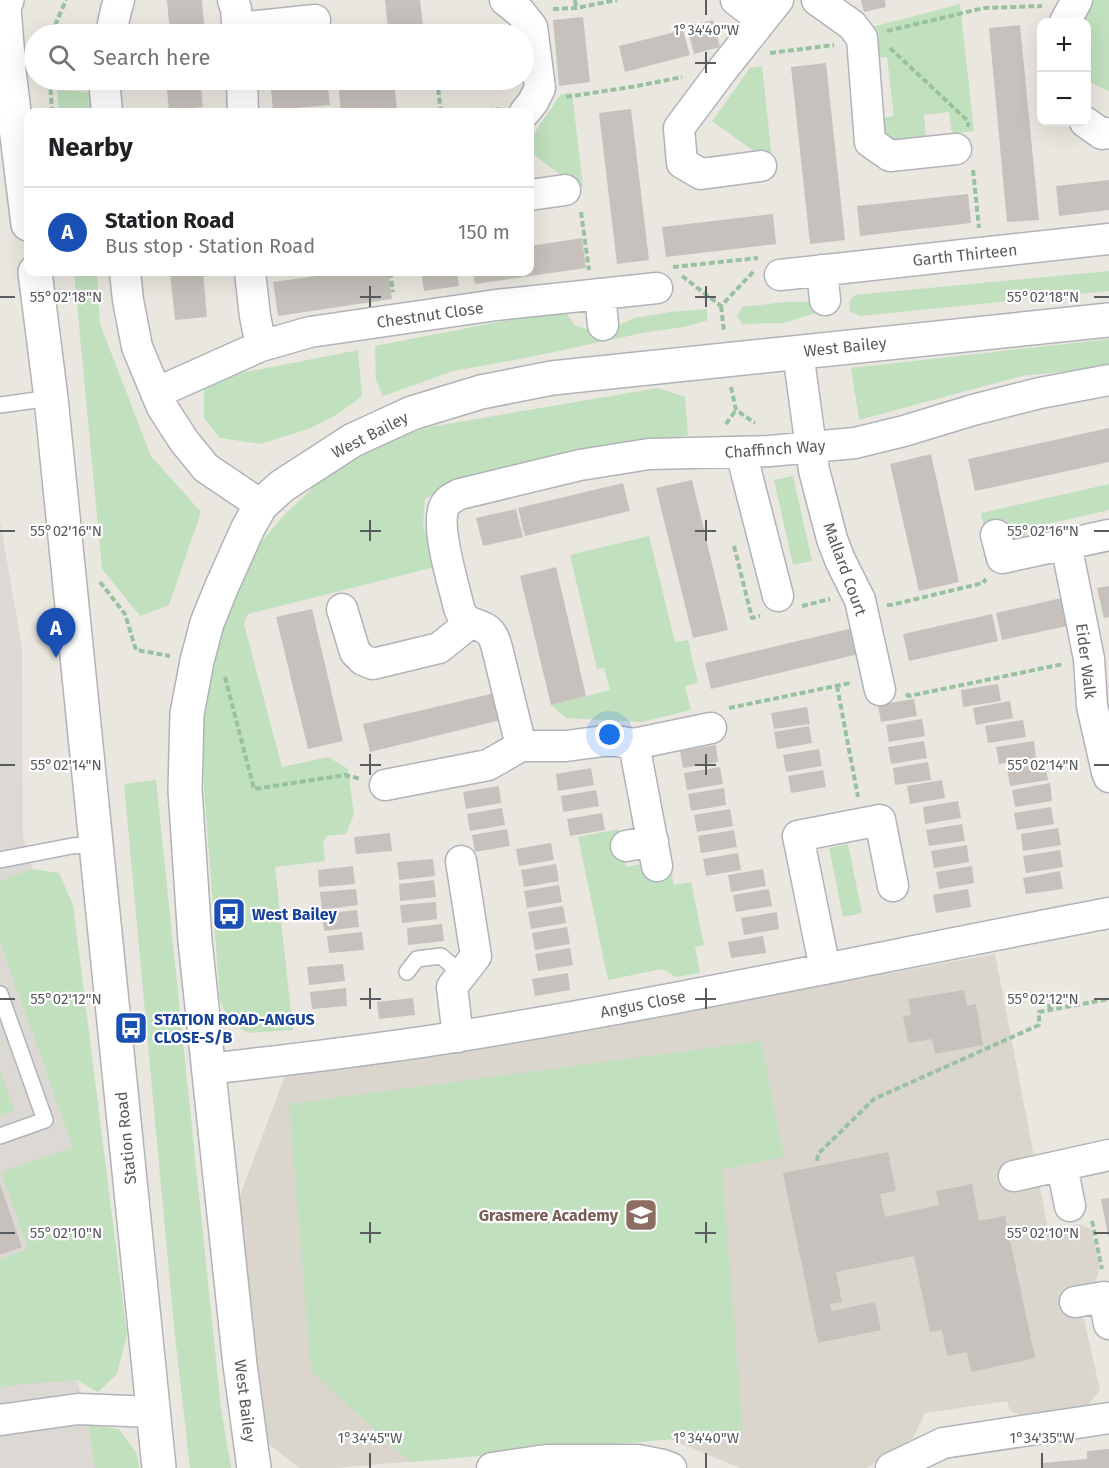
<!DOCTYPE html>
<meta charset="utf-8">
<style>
body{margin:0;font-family:"Fira Sans",sans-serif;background:#f6f6f6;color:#202124}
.controls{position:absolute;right:18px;top:18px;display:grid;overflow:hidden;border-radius:12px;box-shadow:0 6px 24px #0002}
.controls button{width:54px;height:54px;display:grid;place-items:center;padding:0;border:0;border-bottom:2px solid #e0e0e0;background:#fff;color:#202124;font:30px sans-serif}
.you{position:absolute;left:610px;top:735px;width:21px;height:21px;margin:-15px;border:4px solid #fff;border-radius:50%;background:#1a73e8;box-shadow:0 0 0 9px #1a73e833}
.badge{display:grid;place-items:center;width:39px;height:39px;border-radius:50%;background:#7c3aed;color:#fff;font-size:20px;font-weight:700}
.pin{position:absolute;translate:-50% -50px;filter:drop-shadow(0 2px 3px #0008)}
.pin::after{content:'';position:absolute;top:32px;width:21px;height:18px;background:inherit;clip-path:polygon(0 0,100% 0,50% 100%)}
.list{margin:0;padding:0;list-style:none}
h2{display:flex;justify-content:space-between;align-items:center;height:78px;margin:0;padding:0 24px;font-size:26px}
h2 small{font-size:20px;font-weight:400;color:#757577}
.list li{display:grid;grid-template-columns:39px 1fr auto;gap:18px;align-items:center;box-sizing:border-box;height:90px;padding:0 24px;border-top:2px solid #e0e0e0}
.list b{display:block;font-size:22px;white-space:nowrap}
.list p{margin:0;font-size:20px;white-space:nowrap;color:#757577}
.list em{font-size:20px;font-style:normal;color:#757577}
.icon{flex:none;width:33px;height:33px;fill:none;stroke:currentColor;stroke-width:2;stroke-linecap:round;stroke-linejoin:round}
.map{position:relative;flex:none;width:1109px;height:1468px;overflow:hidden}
.search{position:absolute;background:#fff;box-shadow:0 6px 24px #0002;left:24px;top:24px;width:510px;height:66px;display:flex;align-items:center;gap:15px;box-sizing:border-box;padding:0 21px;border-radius:33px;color:#757577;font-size:22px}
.panel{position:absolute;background:#fff;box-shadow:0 6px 24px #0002;left:24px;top:108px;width:510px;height:168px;border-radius:12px}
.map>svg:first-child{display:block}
.industrial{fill:#dcd9d4}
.education{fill:#dad6ce}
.green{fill:#c1e0be}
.building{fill:#c6c1bc}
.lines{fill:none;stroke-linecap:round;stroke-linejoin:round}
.lane-casing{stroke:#b0b3b7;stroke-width:18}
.street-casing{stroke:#b0b3b7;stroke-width:33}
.secondary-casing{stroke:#b0b3b6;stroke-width:36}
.path{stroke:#98c1a0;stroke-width:4;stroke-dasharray:6 3;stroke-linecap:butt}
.lane{stroke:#fff;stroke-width:15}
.street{stroke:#fff;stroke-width:30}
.secondary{stroke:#fff;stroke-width:33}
.ticks{fill:none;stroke:#595c5f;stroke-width:2}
.labels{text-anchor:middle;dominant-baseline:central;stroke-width:4.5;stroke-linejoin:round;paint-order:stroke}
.street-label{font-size:16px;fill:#595c5f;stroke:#fff}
.transit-label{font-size:16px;font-weight:bold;fill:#164399;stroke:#fff;text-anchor:start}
.education-label{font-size:16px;font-weight:bold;fill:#785e54;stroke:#fff;text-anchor:end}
.ticks-label{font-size:15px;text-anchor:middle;fill:#595c5f;stroke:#fff;stroke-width:4.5;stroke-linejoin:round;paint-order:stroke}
</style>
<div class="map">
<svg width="1109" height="1468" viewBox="0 0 1109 1468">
<rect width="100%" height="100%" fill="#eae7e0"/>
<path class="industrial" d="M0,521L22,648L23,837L32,869L102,1313L77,1380L88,1425L95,1468H0Z"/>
<path class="education" d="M995,954L1048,1229L1079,1224L1091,1229L1100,1268L1095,1282L1069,1289L1074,1314L1084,1319L1100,1390L1084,1410L1028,1418L1010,1411L1007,1401L925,1413L913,1438L867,1468H740L670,1439L336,1468H299L255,1433L236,1206L286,1073L624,1022Z"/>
<path class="green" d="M1094,0H1109V91L1089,82L1086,56V22H1083L1082,20Z
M960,4L974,131L952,134L949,112L924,115L926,136L885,141L882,118L894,116L887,57L876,58L872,27Z
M762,66L772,159L766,160L712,121L750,68Z
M57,90L89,92L90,112H59Z
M572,93L583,186L577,187L530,152V139L561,94Z
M1109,271V291L860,316L849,311L850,301L855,295Z
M74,272H97L100,324L151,456L201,512L169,605L140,616L102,569Z
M785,302H814L816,313L783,323L742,324L737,317L742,307Z
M707,309V321L683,327L643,333L525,358L453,371L383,396L376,380L375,346L550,312L565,310L574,325L602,334L634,318L670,312Z
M1109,339V367L1022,376L859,420L851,368Z
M358,350L362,396L338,414L308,429L261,444L220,438L204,418V388L210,379Z
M658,388L685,397L688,435L585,453L445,488L425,499L423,524L435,567L248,614L244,624L282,767L328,757L348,769L354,814L346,834L327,836L323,843L325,861L275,867L293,1030L248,1033L229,1022L220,1000L204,788L203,724L218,629L253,552L284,515L329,473L371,445L429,427Z
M793,476L812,561L793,565L774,480Z
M1109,484V510L1026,529L1023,546L985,532L981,513Z
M649,536L675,642L688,640L698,683L685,686L691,710L642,722L566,718L551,705L610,690L604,668L597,669L570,555Z
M156,780L221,1408L231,1468H190L174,1327L124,784Z
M618,829L626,867L668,858L674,885L691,882L704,945L695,947L700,973L676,977L662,969L608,980L578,837Z
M848,844L862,913L843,917L829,848Z
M32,869L59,873L73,905L127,1335L117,1374L98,1392L77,1380L15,1385L0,1388V1259L28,1249L1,1172L73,1147L0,941V881Z
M761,1041L784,1157L722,1169L743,1433L410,1462L311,1371L289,1104Z
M0,1070L15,1111L0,1116Z
M88,1425L119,1429L137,1454L139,1468H95Z"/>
<path class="building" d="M167,0H202L205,34H170Z
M385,0H420L423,26L388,29Z
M861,0H885L886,7L864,12Z
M583,17L590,82L559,86L553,20Z
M713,20L720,47L694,54L687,26Z
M1020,25L1039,220L1007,222L989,28Z
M683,30L690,55L625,72L619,46Z
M826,63L845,240L810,244L791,67Z
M166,80H200L203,107L169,111Z
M270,80H327L330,105L273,110Z
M363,80H394L397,110L378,112H341L338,82Z
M446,80H489V86L447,90Z
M497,80H520V84L497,86Z
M631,109L649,260L617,264L599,113Z
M1109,180V210L1059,216L1056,186Z
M968,194L971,223L860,236L857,206Z
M773,214L776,244L666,257L662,227Z
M582,238L586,268L475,284L473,272H530V246Z
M170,272H203L207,317L175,320Z
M346,272H388L392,299L278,316L273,282Z
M421,272H457L459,286L424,291Z
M1109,428V462L975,491L968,459Z
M931,454L959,582L919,591L890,464Z
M692,480L728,630L693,638L656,488Z
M623,483L630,511L525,536L518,508Z
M516,509L523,537L483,546L476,518Z
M556,567L586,696L551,705L520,576Z
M1109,586V617L1104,618L1097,588Z
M1061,598L1067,626L1002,640L996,613Z
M312,609L343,741L308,749L276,617Z
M992,614L998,641L909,661L903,634Z
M853,628L859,654L711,689L705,663Z
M998,684L1001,701L963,707L961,690Z
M495,693L501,720L370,752L363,724Z
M914,699L917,716L881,722L878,705Z
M1010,701L1013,718L976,725L973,708Z
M807,707L810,724L774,729L771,713Z
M922,719L925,736L889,742L886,725Z
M1023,720L1026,737L988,743L985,726Z
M809,726L812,743L777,749L774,732Z
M924,741L927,758L891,764L888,747Z
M1034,741L1036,758L999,764L996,747Z
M716,745L718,762L683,768L680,751Z
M819,749L822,766L786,772L783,755Z
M928,762L931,780L895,785L893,768Z
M1045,763L1048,780L1010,786L1007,769Z
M720,767L723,784L687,790L684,773Z
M591,768L594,785L558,791L556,774Z
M823,770L826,787L791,793L788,776Z
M942,780L945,798L910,804L907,786Z
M1050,783L1052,801L1015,807L1012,790Z
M499,786L501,803L466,809L463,792Z
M724,788L726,805L691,811L688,794Z
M596,790L599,806L563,812L561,796Z
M958,801L961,818L925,824L923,807Z
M1051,807L1054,824L1017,830L1014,813Z
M502,808L505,825L470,831L467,814Z
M730,809L733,826L697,832L694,815Z
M602,813L605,830L570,836L567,819Z
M962,824L965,841L929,846L926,830Z
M1058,828L1061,845L1023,851L1021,834Z
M507,829L510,846L475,852L472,835Z
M734,830L737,847L701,853L698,836Z
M390,833L392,851L356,854L354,837Z
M551,843L554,860L519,866L516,849Z
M967,845L969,862L934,868L931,851Z
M1060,850L1063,867L1026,873L1023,856Z
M738,853L741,870L706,876L703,859Z
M433,859L435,876L399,880L397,862Z
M556,864L559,881L524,887L521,870Z
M353,866L355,884L319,887L318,870Z
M972,866L974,883L939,889L936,872Z
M763,869L766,886L731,892L728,875Z
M1060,871L1063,889L1026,894L1023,878Z
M434,880L436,897L400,901L399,884Z
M559,885L562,902L527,908L524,891Z
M356,889L358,905L322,910L320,892Z
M769,889L772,906L736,912L733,895Z
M968,889L971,907L936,913L933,895Z
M436,902L437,919L402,923L400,905Z
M563,906L566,923L531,929L528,912Z
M357,910L359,927L324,931L322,914Z
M777,912L779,929L744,935L741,918Z
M442,924L444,941L408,945L407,928Z
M567,927L570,944L535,950L532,933Z
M362,932L364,950L329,953L327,936Z
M763,936L766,953L731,958L728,942Z
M570,948L573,965L538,971L535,954Z
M343,964L345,981L309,985L307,967Z
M568,973L570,990L535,996L532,979Z
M346,988L347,1006L312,1009L310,992Z
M964,990L967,1006L976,1004L983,1045L935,1054L932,1039L908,1043L903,1016L911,1015L908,999Z
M413,998L415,1015L379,1019L377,1002Z
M888,1152L896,1191L880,1194L885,1217L939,1205L936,1191L972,1184L979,1221L1005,1216L1035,1358L971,1372L967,1352L947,1356L942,1330L930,1332L914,1256L836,1272L842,1302L830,1304L832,1311L875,1302L881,1330L818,1343L783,1173Z
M0,1184L22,1247L0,1255Z
M1109,1198V1236H1108L1101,1199Z
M1109,1449V1468H1043V1463L1087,1459V1451Z"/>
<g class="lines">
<defs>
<path id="lane" d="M0,405L51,398
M0,860L72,846L96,844
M407,972L417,959L441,956L462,974
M0,994L45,1120L0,1136"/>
<path id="street" d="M233,0L236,9L238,34
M505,0L520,12L532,27L540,88L533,102L525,112
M736,0L762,20
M817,0L852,25L862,38L870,142L890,156L956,149
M1065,22L1077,0
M238,28L315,20
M111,34L116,10L119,0
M106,80L105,90L107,112
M242,80L243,112
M1085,122L1102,134L1109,133
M761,166L701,174L682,163L679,128L723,69L778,0
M530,195L565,190
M822,270L825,300
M125,272L128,300L137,347L162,407L184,441L206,468L261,505
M250,272L255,316L261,346
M780,275L1109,239
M600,294L603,325
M798,352L814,470L832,539L840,560L860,600L880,690
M156,393L261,346L310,332L496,305L657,288
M741,452L778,596
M996,535L1002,558L1109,535
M1066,544L1089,659L1092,706L1107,772L1109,777
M342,609L355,652L363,660L373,664L439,648L470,623
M634,744L657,866
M521,746L497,648C496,644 494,638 492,635C482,620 466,629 459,608C454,585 434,525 445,505C449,499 454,497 460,494L580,465L649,454L770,451L855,443L904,431L973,410L1040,393L1109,380
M385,785L488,765L521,746H566L611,740L634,744L711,728
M626,846L653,841
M825,969L798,836L880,820L893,886
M458,1037L452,987L476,956L461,861
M209,1069C293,1059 377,1050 460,1036C677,1001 893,954 1109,913
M1062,1166L1070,1206
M1014,1176L1109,1155
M1075,1302L1104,1297L1109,1324
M0,1420L78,1409L153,1412
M492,1468L546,1460H638L663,1465L671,1468
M891,1468L943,1443L1109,1418"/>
<path id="secondary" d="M7,0L4,7L9,71L28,224
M35,272L51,398L159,1468
M254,1468L240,1365L195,941L185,790L187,714L197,661L207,623L222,586L248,528L261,505L282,486L353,440L412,413L481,392L552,378L1109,320"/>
</defs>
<use href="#lane" class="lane-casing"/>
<use href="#street" class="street-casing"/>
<use href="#secondary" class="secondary-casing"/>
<path class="path" d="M575,0L576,8
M553,9L576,8L617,0
M887,31L984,8L1042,6
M53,34V30L66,0
M400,34L432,30L433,34
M890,48L968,121V127
M770,53L834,45
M50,80L52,112
M437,80L441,112
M566,97L637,86L682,77
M470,112L499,109
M973,170L979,228
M581,212L589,270
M673,267L758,258
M390,272L393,292
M682,276L721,306L754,271
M721,306L724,332
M731,387L736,410L755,423
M726,424L736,410
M734,546L752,618L760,616
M100,582L125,614L136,650L170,656
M887,605H891L983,583L986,579
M802,606L830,599
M225,677L254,789L345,775L361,779
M837,686L858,797
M906,694L909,696L1063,664
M729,708L850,683
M1049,1004L1050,1010
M817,1161L818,1154L874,1099L1039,1025V1012L1109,999
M1092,1221L1102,1269"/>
<use href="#lane" class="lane"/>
<use href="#street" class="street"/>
<use href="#secondary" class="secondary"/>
</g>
<path class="ticks" d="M706,0V15M706,52V73M695,63H716M370,286V307M706,286V307M0,297H15M360,297H381M695,297H716M1094,297H1109M370,520V541M706,520V541M0,531H15M360,531H381M695,531H716M1094,531H1109M370,754V775M706,754V775M0,765H15M360,765H381M695,765H716M1094,765H1109M370,988V1009M706,988V1009M0,999H15M360,999H381M695,999H716M1094,999H1109M370,1222V1243M706,1222V1243M0,1233H15M360,1233H381M695,1233H716M1094,1233H1109M370,1453V1468M706,1453V1468M1042,1453V1468"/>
<defs>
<symbol id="bus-square" viewBox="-11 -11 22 22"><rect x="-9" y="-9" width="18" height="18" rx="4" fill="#1a4fb4" stroke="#fff"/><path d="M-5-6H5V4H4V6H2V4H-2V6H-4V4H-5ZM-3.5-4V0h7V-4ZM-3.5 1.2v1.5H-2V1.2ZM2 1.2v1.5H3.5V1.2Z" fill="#fff"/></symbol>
<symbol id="school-square" viewBox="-11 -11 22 22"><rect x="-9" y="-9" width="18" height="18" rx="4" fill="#8d6e63" stroke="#fff"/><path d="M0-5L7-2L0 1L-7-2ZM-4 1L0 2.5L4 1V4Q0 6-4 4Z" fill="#fff"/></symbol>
</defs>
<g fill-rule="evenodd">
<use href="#bus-square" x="210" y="895" width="38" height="38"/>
<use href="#bus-square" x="112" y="1009" width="38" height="38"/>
<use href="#school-square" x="622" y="1196" width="38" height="38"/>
</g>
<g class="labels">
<g class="street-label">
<text transform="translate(965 255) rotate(-6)">Garth Thirteen</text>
<text transform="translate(430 315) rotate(-8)">Chestnut Close</text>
<text transform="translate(845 347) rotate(-6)">West Bailey</text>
<text transform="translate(370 435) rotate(-27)">West Bailey</text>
<text transform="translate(775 449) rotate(-4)">Chaffinch Way</text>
<text transform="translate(845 569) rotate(70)">Mallard Court</text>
<text transform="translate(1086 661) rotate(83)">Eider Walk</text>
<text transform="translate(643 1004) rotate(-11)">Angus Close</text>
<text transform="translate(126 1138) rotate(-96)">Station Road</text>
<text transform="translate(245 1401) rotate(83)">West Bailey</text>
</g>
<g class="transit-label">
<text x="252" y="914">West Bailey</text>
<text x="154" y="1019">STATION ROAD-ANGUS<tspan x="154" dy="18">CLOSE-S/B</tspan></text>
</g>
<g class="education-label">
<text x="618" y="1215">Grasmere Academy</text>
</g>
</g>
<g class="ticks-label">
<text x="706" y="35">1°34'40"W</text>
<text x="66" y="302">55°02'18"N</text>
<text x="1043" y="302">55°02'18"N</text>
<text x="66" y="536">55°02'16"N</text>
<text x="1043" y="536">55°02'16"N</text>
<text x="66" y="770">55°02'14"N</text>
<text x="1043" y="770">55°02'14"N</text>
<text x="66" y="1004">55°02'12"N</text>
<text x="1043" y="1004">55°02'12"N</text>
<text x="66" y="1238">55°02'10"N</text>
<text x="1043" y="1238">55°02'10"N</text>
<text x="370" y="1443">1°34'45"W</text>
<text x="706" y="1443">1°34'40"W</text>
<text x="1042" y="1443">1°34'35"W</text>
</g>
</svg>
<div class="controls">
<button>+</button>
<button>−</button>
</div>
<div class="you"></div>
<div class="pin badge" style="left:56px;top:658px;background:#1a4fb4">A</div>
<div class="search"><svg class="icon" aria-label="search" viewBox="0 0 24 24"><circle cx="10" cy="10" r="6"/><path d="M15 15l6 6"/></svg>Search here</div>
<section class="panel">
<h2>Nearby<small></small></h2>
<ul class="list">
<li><span class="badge" style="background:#1a4fb4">A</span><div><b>Station Road</b><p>Bus stop · Station Road</p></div><em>150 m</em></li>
</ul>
</section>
</div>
